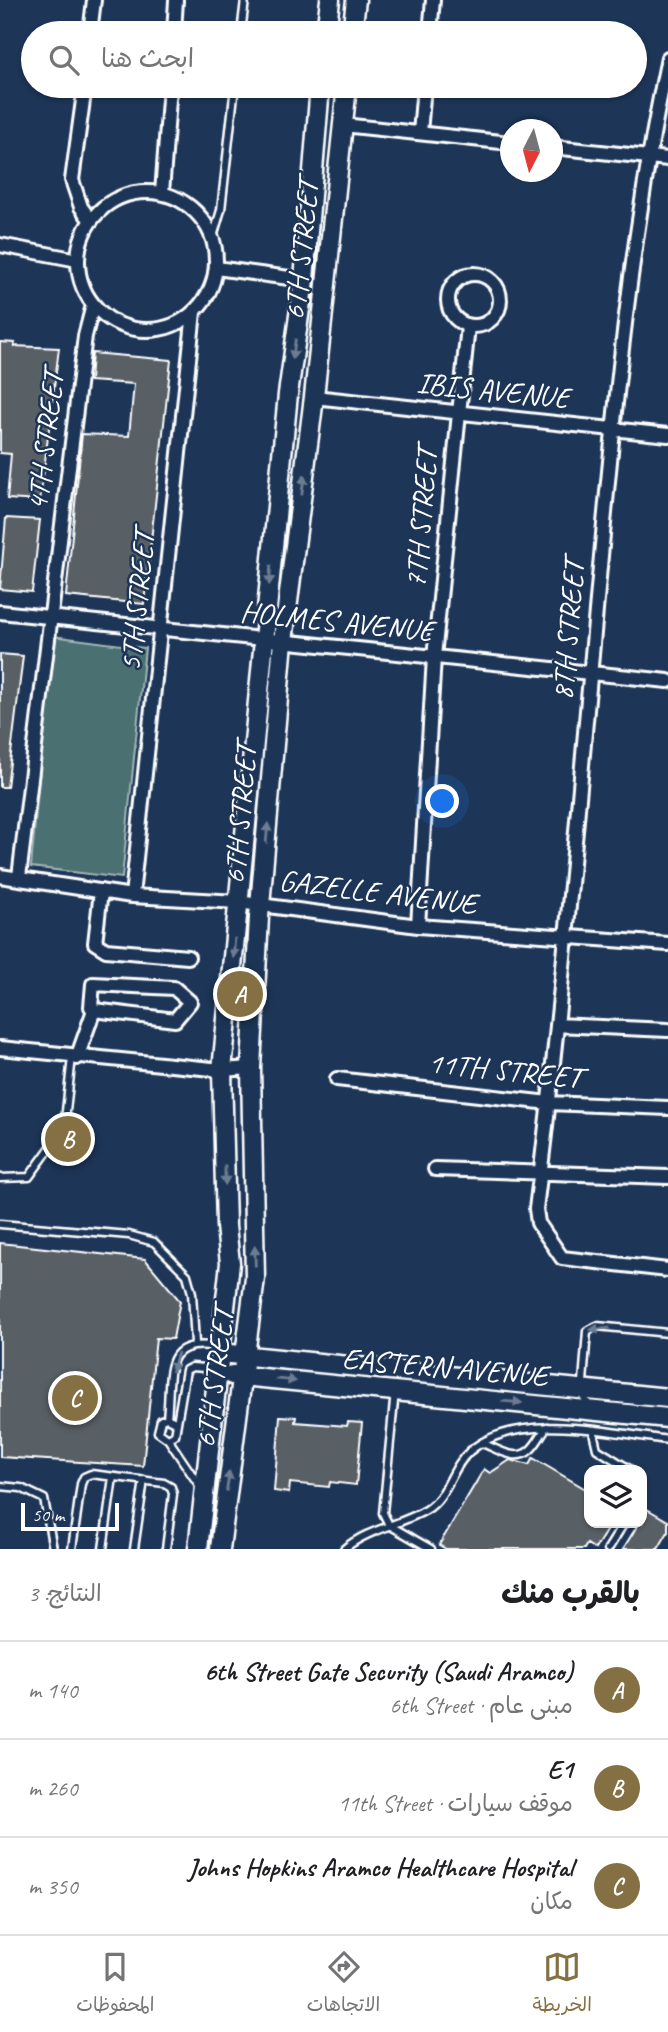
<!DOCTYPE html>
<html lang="ar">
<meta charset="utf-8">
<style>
body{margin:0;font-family:Caveat,"Playpen Sans Arabic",sans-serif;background:#f6f6f6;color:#202124;direction:rtl}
.controls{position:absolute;right:21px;bottom:21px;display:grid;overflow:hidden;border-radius:14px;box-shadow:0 2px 5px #0004}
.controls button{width:63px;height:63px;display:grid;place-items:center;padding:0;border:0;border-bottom:2px solid #e0e0e0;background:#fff;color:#202124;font:35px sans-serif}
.compass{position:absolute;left:500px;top:119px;width:63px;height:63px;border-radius:50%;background:#fff;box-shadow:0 2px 5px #0004;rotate:186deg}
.scale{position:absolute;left:21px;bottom:18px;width:98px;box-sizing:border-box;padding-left:7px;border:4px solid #fff;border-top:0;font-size:19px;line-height:24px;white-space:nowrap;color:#fff;-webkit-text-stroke:5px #1d3557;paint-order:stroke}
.you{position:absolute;left:443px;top:802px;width:24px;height:24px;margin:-18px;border:5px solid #fff;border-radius:50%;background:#1a73e8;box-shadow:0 0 0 10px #1a73e833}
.badge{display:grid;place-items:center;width:46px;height:46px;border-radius:50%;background:#847042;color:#fff;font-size:23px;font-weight:700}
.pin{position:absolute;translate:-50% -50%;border:4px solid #fff;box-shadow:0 2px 7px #0006}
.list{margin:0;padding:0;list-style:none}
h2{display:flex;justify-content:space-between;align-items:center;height:91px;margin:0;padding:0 28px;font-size:30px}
h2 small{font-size:23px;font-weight:400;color:#757577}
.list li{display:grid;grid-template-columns:46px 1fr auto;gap:21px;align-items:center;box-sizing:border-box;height:98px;padding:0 28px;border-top:2px solid #e0e0e0}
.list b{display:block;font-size:26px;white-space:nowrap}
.list p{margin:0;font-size:23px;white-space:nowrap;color:#757577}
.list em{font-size:23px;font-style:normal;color:#757577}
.icon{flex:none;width:38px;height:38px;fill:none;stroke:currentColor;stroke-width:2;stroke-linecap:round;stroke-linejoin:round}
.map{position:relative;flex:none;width:668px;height:1549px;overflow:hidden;direction:ltr}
.search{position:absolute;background:#fff;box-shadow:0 2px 5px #0004;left:21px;right:21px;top:21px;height:77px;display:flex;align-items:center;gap:18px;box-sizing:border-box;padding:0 24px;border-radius:38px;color:#757577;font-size:26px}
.sheet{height:385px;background:#fff}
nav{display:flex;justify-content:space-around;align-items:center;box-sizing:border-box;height:98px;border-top:2px solid #e0e0e0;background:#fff;font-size:19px;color:#757577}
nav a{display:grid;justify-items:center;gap:4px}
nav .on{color:#847042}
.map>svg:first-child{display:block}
.green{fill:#4b6f72;stroke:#a5b7b8;stroke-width:2}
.building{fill:#596065;stroke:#fff;stroke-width:2}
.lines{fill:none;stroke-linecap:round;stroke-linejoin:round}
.lane-casing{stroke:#fff;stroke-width:11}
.street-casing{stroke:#fff;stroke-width:18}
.secondary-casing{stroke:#fff;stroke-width:23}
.lane{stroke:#1d3557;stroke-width:6}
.street{stroke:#1d3557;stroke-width:12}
.secondary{stroke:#1d3557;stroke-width:18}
.oneway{fill:#6c7c92}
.labels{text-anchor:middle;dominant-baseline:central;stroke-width:5;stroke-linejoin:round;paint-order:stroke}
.street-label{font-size:30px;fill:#fff;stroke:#1d3557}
</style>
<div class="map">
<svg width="668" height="1549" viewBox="0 0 668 1549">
<rect width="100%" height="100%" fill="#1d3557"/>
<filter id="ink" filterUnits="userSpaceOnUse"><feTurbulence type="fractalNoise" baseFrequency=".0143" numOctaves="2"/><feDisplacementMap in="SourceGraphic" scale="14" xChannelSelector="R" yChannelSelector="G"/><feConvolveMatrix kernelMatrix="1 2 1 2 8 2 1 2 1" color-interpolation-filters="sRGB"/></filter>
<g filter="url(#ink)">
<path class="green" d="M52,636L145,648L122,878L31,867Z"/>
<path class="building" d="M0,342L15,343L14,346L59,348L40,501L7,499L11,454L0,453Z
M92,353L171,360L144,604L66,596L82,434L129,436L134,384L90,381Z
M6,518L40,520L32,592L0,589Z
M0,654L23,656L7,787H0Z
M0,1243L145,1259L180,1301L173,1339L156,1338L143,1466L0,1457Z
M280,1416L296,1417L295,1422L347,1426L348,1422L362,1423L356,1485L330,1482L329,1487L290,1483L289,1493L274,1491Z
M533,1458L589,1491V1523H611L595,1549L587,1544L584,1549H446L439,1545L484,1469L490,1473L510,1460L529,1465Z
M647,1509L668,1521V1532L658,1549H623L639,1523H642Z"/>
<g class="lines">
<defs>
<path id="lane" d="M241,33L245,0
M209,229L213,237L221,210L235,86
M0,1178L29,1177L64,1129L72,1057
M0,1224L129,1235L154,1242L187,1275L192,1293L195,1343
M395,1391L383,1513L389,1525L431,1549
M589,1405L582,1395L587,1331L597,1326L668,1333
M167,1418C172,1373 160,1337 219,1347
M177,1423L186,1370L192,1367L217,1369
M593,1432L597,1449L631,1470
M168,1439L175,1435L177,1423L167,1418L161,1420L158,1432L168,1439L201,1488
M482,1443C496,1448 516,1463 530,1450C537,1444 541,1434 547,1427
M0,1486L21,1488L44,1499L53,1549
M72,1549L81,1484L84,1477L91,1474L164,1483L171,1487L173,1494L166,1549
M103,1549L113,1477
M134,1549L144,1480
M344,1549C368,1529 400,1525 426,1510C448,1497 451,1467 470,1451C518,1410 612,1433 668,1440
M608,1549L624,1523"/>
<path id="street" d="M90,33L94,0
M174,33L176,0
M430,33L433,0
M668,58C631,233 614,411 598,589C579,796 562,1003 536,1209L538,1223L562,1258L668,1270
M85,86L72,180L81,207L91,221
M343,125L510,143
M420,133L424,86
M552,147L668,159
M78 261a69 69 0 1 1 138 0a69 69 0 1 1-138 0Z
M162,193L170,86
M0,245L78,260
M216,268L304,280
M448 300a26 26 0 1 1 52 0a26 26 0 1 1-52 0Z
M314,397L668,435
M0,612L668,681
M0,876L132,896L238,902L418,926L668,944
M19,877L85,336L93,305
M101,891L95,943L106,950L188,957
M132,896L194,312
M418,926L434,657L468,326
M557,1025L668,1030
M0,1048L222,1070L251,1068
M77,1058L94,1010L91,1007L93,984L174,988L190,1002L175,1020L94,1010
M337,1079L549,1103L668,1108
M435,1169L668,1177"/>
<path id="secondary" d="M326,33L330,0
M352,33L356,0
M220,1353L668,1398
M232,1375L668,1418
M198,1549L230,1263L226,1226L222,1070L288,394L304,280L320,86
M220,1549L255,1278L251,1068L259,917L283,641L314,397L347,86"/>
</defs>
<use href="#lane" class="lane-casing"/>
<use href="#street" class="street-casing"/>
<use href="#secondary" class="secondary-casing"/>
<use href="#lane" class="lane"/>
<use href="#street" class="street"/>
<use href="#secondary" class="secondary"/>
</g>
<defs><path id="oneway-solid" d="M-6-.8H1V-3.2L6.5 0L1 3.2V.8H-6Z" transform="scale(1.75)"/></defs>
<g class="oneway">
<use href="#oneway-solid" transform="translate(294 349) rotate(98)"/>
<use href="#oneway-solid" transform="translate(303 485) rotate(-83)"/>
<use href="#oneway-solid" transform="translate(270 575) rotate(95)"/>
<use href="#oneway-solid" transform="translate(267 833) rotate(-85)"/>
<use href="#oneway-solid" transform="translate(234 948) rotate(95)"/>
<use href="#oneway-solid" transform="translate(225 1175) rotate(89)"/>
<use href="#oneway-solid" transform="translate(255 1256) rotate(-92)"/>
<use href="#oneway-solid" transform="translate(600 1329) rotate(175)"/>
<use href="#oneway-solid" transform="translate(175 1362) rotate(108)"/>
<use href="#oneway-solid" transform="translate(286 1380) rotate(6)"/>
<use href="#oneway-solid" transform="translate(512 1402) rotate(5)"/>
<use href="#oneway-solid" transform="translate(228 1481) rotate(-82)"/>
</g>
</g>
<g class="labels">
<g class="street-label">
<text transform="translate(301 250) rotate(-84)">6TH STREET</text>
<text transform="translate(493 390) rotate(6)">IBIS AVENUE</text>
<text transform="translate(45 441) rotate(-83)">4TH STREET</text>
<text transform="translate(421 518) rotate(-85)">7TH STREET</text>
<text transform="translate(137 601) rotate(-84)">5TH STREET</text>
<text transform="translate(337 621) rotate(6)">HOLMES AVENUE</text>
<text transform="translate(568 630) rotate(-85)">8TH STREET</text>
<text transform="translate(240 814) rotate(-85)">6TH STREET</text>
<text transform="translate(378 892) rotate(7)">GAZELLE AVENUE</text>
<text transform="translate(505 1070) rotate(6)">11TH STREET</text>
<text transform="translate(445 1367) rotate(5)">EASTERN AVENUE</text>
<text transform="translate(214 1378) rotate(-82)">6TH STREET</text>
</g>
</g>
</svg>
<div class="controls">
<button><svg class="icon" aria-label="layers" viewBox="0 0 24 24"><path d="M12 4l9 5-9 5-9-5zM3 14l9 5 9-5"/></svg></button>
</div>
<svg class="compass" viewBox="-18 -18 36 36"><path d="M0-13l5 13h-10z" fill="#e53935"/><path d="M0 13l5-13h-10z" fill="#757577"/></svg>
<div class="scale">50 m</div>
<div class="you"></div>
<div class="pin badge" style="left:240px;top:994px">A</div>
<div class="pin badge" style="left:68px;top:1139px">B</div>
<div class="pin badge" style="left:75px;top:1398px">C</div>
<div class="search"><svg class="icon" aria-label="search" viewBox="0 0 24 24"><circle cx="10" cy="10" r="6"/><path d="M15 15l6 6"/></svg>ابحث هنا</div>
</div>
<section class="sheet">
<h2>بالقرب منك<small>النتائج: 3</small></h2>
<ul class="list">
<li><span class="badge">A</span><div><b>6th Street Gate Security (Saudi Aramco)</b><p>مبنى عام · 6th Street</p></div><em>140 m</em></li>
<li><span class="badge">B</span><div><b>E1</b><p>موقف سيارات · 11th Street</p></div><em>260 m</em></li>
<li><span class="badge">C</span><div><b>Johns Hopkins Aramco Healthcare Hospital</b><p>مكان</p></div><em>350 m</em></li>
</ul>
</section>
<nav>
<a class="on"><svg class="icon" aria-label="map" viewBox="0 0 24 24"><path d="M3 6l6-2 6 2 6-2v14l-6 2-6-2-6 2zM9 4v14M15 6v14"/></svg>الخريطة</a>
<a><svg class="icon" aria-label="directions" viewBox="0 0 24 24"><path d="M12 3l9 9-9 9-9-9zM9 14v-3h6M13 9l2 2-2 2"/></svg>الاتجاهات</a>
<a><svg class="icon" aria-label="saved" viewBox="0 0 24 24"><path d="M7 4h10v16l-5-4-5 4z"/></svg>المحفوظات</a>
</nav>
